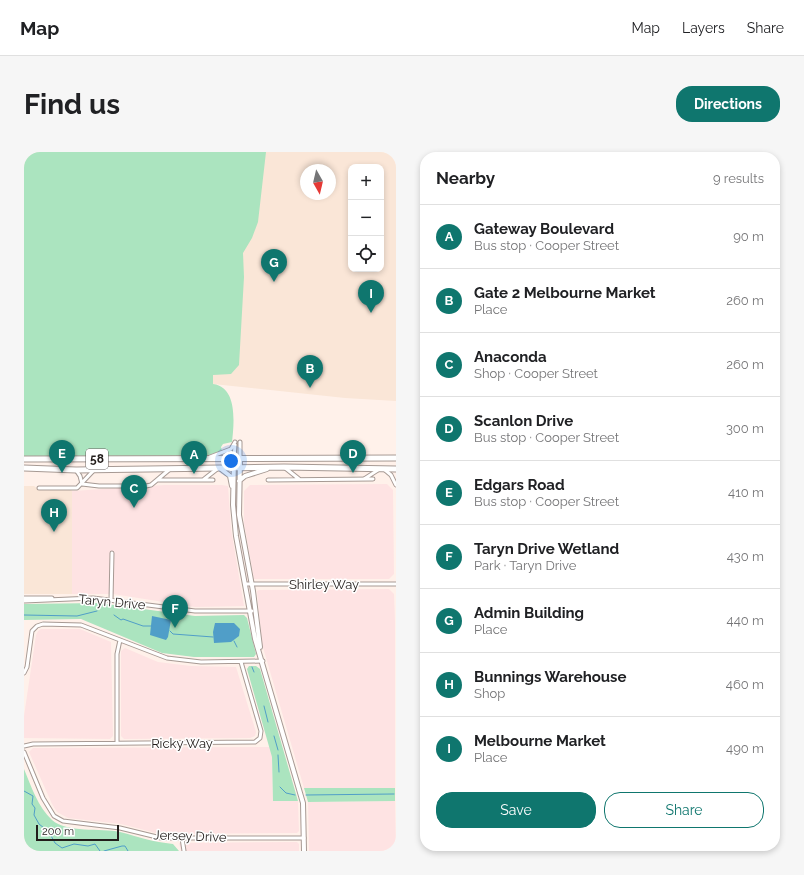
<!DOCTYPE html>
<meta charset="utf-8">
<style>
body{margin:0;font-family:Raleway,sans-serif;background:#f6f6f6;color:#202124}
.controls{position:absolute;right:12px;top:12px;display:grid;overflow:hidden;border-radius:8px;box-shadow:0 2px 6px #0003}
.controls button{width:36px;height:36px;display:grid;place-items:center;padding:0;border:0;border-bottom:1px solid #e0e0e0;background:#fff;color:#202124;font:20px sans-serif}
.compass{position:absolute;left:276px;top:12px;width:36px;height:36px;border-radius:50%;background:#fff;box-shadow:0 2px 6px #0003;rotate:172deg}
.scale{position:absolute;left:12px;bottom:10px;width:83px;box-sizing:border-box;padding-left:4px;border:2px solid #221d1b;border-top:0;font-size:11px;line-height:14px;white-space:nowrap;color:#221d1b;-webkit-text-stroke:3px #fff;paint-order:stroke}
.you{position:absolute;left:207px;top:309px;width:14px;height:14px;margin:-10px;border:3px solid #fff;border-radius:50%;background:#1a73e8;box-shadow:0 0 0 6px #1a73e833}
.badge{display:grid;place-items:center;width:26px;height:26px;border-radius:50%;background:#0f766e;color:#fff;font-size:13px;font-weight:700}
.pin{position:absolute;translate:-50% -33px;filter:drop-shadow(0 1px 2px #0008)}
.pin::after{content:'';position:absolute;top:21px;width:14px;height:12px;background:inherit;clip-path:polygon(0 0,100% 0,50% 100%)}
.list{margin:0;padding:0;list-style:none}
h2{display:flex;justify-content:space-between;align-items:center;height:52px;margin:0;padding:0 16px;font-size:17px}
h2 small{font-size:13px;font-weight:400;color:#757577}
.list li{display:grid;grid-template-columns:26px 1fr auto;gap:12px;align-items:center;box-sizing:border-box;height:64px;padding:0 16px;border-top:1px solid #e0e0e0}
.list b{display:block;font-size:15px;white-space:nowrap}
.list p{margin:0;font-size:13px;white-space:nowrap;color:#757577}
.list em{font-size:13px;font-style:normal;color:#757577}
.actions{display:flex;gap:8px;padding:12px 16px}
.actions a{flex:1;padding:9px 0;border:1px solid #0f766e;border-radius:16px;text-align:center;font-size:14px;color:#0f766e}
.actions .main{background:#0f766e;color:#fff}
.icon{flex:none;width:22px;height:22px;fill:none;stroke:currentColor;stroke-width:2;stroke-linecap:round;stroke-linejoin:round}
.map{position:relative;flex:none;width:372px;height:699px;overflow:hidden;border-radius:16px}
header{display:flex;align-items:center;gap:24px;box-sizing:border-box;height:56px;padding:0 20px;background:#fff;border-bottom:1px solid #e0e0e0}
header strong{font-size:19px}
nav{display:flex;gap:22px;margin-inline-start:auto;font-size:14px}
.intro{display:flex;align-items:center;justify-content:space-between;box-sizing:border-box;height:96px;padding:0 24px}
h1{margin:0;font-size:28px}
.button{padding:10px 18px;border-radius:16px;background:#0f766e;color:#fff;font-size:14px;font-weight:700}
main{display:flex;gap:24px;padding:0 24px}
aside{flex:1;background:#fff;border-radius:16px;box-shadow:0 2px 6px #0003}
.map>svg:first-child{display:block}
.commercial{fill:#fae6d7;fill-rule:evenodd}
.industrial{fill:#fee3e3}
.green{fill:#abe4bf}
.water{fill:#509ec8}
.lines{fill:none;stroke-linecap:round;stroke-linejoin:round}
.stream{stroke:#509ec8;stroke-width:1}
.minor-casing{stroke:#a79a94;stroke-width:5}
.tertiary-casing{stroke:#a79a94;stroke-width:6}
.primary-casing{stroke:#a79a94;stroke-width:7}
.minor{stroke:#fff;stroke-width:3}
.tertiary{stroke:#fff;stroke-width:4}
.primary{stroke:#fff;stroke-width:5}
.labels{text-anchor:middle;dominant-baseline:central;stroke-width:3;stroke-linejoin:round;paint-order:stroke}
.shield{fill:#fff;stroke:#64615f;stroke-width:1}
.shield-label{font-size:12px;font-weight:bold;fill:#221d1b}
.street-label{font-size:13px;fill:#221d1b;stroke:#fff}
</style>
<header>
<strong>Map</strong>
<nav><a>Map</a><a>Layers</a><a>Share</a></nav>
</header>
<div class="intro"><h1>Find us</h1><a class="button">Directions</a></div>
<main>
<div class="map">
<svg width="372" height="699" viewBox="0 0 372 699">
<rect width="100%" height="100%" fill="#fff1ea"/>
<path class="commercial" d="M200,0H372V249L321,246L189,232L186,148ZM327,15H357V117H327ZM282,18H306V42H282Z
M0,334H10L16,338H47L48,339V442H0Z"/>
<path class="industrial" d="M363,332L369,338L370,422L365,427H230L220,371V339L226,333Z
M141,333H198L204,334L207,377L220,454L171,455L89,442H48V339Z
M365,437L370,442L371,470V636H280L238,492L233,439L235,438Z
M17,477H56L87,490L89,584L86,587L0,586V564L12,483L14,479Z
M101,496L134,510L167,514L212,515L232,580L231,584L226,586L100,587L97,584V499Z
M246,595L248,605L249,649H274L275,679L273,681L136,682L97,672L44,666L33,660L28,652L5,600L9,596Z
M371,649L372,699H285L284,650Z
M273,690L275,692V699H157L155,691Z"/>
<path class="green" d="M0,0H242L234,70L228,86L219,101L220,125L215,213L207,222L189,223V232C214,235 210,272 208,290L199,292L197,295L198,299L181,304H0Z
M75,451L171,464L220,463L223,466L232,502L230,505H170L138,501L57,467L0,468V452Z
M225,514H232L236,517L274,649H249L248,605L223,517Z
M0,617C7,634 14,655 28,668C42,681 77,676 96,680C115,685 129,690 149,692L155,699H5L0,690Z
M280,636H371V649L284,650Z"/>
<path class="water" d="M128,464L147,468L144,485L142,488L126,483Z
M191,471H210L216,477L215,484L207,490L190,491L189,480Z"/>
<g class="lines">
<path class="stream" d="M0,463L53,464L73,459
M90,463L97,468L99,467L119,474H128
M146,479L149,482L189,485
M210,489L213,495
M228,515L230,520
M240,554L244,570
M250,584L254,598
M254,603L255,620
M256,635L262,641L271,643
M0,639L9,644L8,652L11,656L10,663L15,672L25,680L31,691L38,696L50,692L64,694L71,692L76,699
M282,643L370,642
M80,699L98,694H101L104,699"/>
<defs>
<path id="minor" d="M186,305L207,297L211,290
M216,306V290
M210,307L211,292
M260,315L275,327
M52,318L56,324L58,332
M361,318L367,323L372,333
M340,327L354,318
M133,328L146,317
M181,328H189
M244,328L349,327
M58,332L75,334H122L127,333L133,328H179L193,317
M15,336H53L70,318
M221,432H372
M0,446H28
M87,448L88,401
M0,449L69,446L171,459H228
M0,521L3,515L8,479L13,474L19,472L57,473L143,506L177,510L239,509
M93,591V502L96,488
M0,594L9,592L231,590L236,586L237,579L217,510
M0,600L19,646L30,664L39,669L96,676L137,686H280
M158,686L160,699"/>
<path id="tertiary" d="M210,307L209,353L212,384L231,487L279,651L280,699
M216,307L215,363L229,439L236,495
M197,317L206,324L208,334
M215,329L221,324L243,317"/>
<path id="primary" d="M0,307L372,306
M0,316L52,318L260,315L372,317"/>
</defs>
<use href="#minor" class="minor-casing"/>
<use href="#tertiary" class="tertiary-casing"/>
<use href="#primary" class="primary-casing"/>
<use href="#minor" class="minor"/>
<use href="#tertiary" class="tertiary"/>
<use href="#primary" class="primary"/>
</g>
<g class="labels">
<rect class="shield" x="62" y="297" width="22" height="20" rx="3"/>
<g class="shield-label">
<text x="73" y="307">58</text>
</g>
<g class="street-label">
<text x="300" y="432">Shirley Way</text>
<text transform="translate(88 450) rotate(5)">Taryn Drive</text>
<text x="158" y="591">Ricky Way</text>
<text transform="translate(166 684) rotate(2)">Jersey Drive</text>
</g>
</g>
</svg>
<div class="controls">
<button>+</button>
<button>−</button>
<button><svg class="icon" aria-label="locate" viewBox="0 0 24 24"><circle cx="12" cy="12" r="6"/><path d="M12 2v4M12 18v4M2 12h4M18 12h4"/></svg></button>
</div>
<svg class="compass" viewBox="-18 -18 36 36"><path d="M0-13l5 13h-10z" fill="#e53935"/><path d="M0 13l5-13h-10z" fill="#757577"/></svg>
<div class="scale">200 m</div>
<div class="you"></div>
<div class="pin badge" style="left:170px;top:322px">A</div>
<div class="pin badge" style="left:286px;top:236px">B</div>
<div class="pin badge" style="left:110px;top:356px">C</div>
<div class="pin badge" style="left:329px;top:321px">D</div>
<div class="pin badge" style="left:38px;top:321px">E</div>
<div class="pin badge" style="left:151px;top:476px">F</div>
<div class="pin badge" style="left:250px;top:130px">G</div>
<div class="pin badge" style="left:30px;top:380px">H</div>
<div class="pin badge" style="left:347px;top:161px">I</div>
</div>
<aside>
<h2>Nearby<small>9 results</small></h2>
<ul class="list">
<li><span class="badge">A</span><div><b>Gateway Boulevard</b><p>Bus stop · Cooper Street</p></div><em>90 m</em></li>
<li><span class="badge">B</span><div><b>Gate 2 Melbourne Market</b><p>Place</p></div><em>260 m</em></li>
<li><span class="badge">C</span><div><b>Anaconda</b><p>Shop · Cooper Street</p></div><em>260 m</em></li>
<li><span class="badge">D</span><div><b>Scanlon Drive</b><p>Bus stop · Cooper Street</p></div><em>300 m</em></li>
<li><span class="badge">E</span><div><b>Edgars Road</b><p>Bus stop · Cooper Street</p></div><em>410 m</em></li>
<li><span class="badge">F</span><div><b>Taryn Drive Wetland</b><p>Park · Taryn Drive</p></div><em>430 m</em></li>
<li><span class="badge">G</span><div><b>Admin Building</b><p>Place</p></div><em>440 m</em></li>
<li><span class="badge">H</span><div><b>Bunnings Warehouse</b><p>Shop</p></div><em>460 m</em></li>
<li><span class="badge">I</span><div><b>Melbourne Market</b><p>Place</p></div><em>490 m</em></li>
</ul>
<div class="actions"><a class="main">Save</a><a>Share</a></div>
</aside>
</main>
